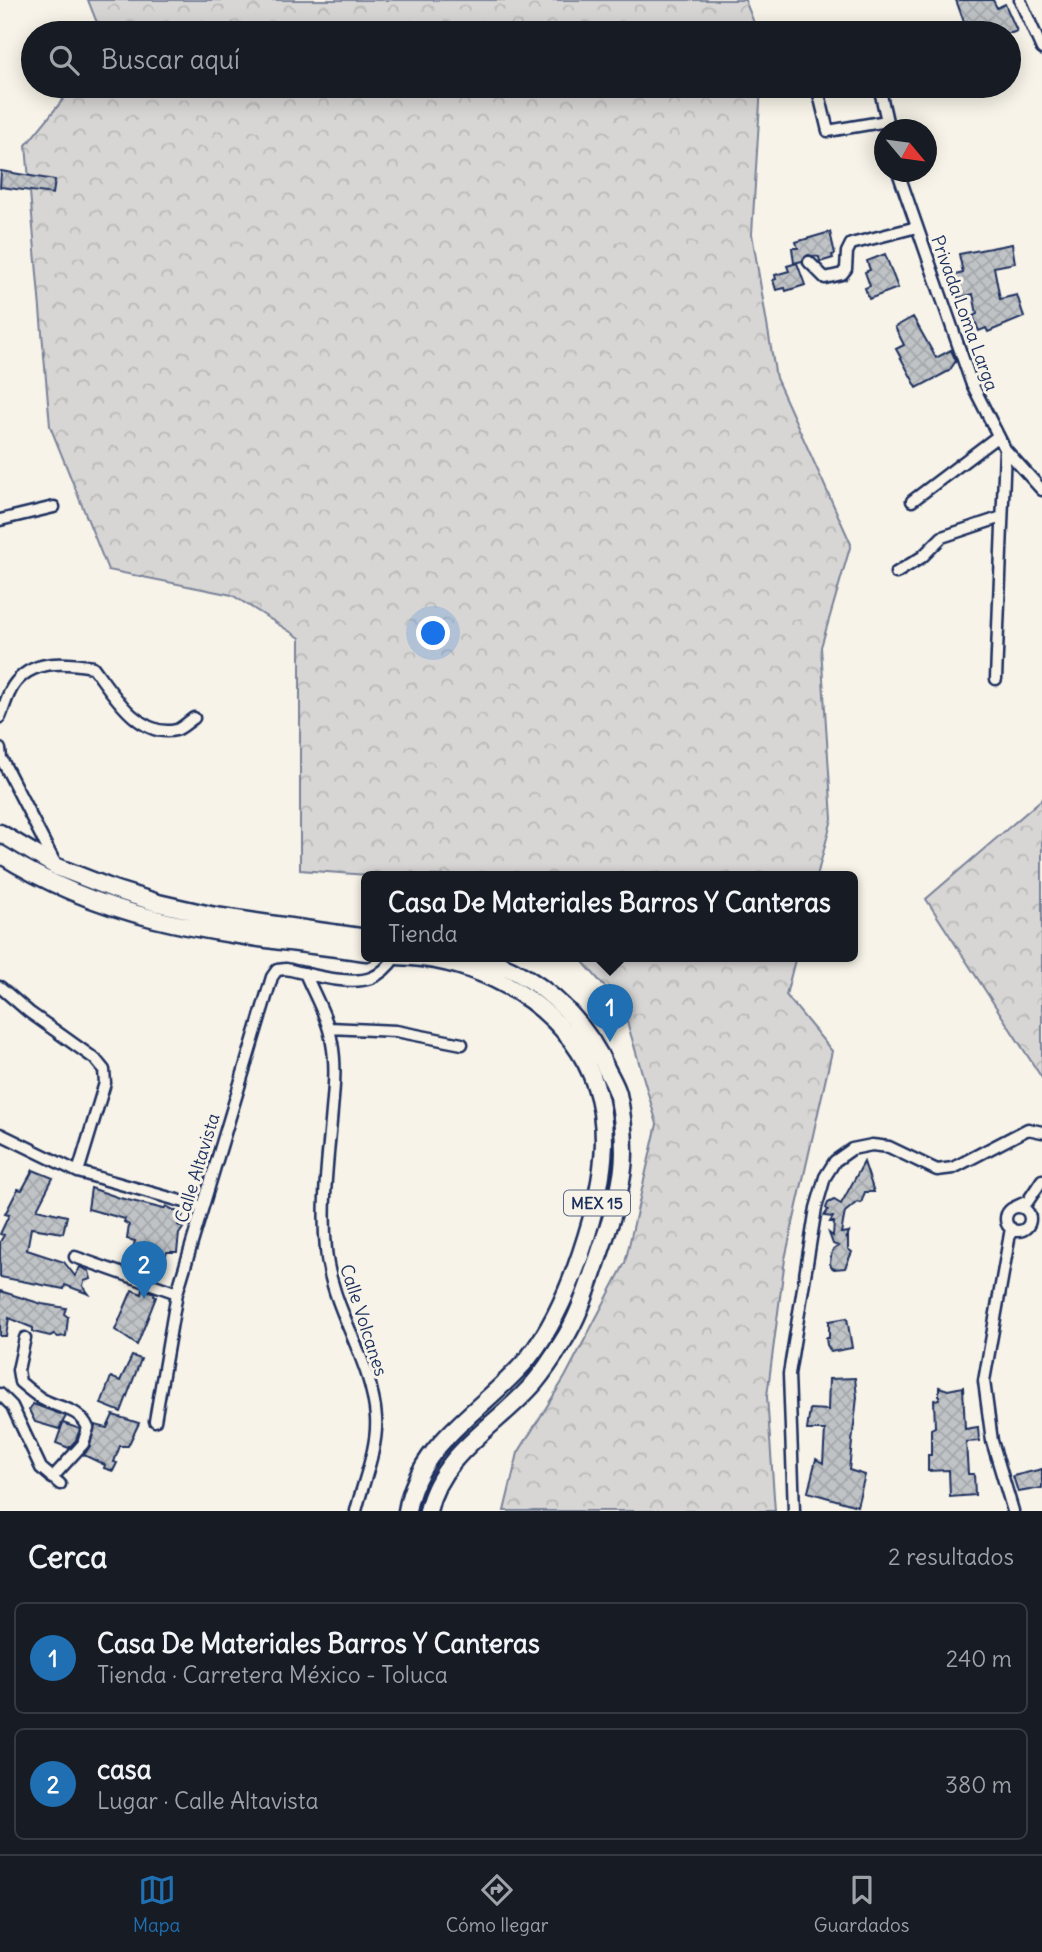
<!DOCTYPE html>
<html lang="es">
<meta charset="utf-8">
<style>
body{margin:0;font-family:Delius,sans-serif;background:#242831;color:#f1f3f6}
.compass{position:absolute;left:874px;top:119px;width:63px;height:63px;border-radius:50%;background:#171b24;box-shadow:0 4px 18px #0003;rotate:119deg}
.you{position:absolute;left:434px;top:634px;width:24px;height:24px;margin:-18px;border:5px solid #fff;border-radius:50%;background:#1a73e8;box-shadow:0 0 0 10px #1a73e833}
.badge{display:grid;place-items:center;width:46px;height:46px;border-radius:50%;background:#1f6fb2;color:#fff;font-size:23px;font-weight:700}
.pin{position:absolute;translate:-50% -58px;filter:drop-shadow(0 2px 4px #0008)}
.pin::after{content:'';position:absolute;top:37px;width:24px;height:21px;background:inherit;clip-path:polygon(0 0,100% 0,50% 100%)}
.popup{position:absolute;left:361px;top:871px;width:497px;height:91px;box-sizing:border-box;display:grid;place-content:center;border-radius:10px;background:#171b24;filter:drop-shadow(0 2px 5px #0005);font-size:23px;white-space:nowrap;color:#9ea1a6}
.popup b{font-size:26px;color:#f1f3f6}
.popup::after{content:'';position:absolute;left:50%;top:100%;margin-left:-14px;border:14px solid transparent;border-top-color:#171b24}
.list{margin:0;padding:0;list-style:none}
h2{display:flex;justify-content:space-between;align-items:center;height:91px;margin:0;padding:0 28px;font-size:30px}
h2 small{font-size:23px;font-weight:400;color:#9ea1a6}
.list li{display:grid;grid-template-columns:46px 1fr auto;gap:21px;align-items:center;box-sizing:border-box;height:112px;margin:0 14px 14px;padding:0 14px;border:2px solid #363941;border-radius:10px}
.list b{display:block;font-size:26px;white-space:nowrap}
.list p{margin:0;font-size:23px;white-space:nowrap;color:#9ea1a6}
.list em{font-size:23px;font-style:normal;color:#9ea1a6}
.icon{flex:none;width:38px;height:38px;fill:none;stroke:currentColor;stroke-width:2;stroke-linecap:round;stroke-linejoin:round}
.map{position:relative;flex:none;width:1042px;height:1511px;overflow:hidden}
.search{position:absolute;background:#171b24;box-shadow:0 4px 18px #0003;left:21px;right:21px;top:21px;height:77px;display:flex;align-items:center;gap:18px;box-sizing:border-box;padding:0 24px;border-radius:38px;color:#9ea1a6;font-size:26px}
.sheet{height:343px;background:#171b24}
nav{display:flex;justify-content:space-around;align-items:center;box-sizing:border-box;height:98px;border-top:2px solid #363941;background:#171b24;font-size:19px;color:#9ea1a6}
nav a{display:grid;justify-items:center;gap:4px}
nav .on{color:#1f6fb2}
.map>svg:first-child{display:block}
.forest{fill:url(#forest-crowns);stroke:#798299;stroke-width:2}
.building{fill:url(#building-cross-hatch);stroke:#1b2f5e;stroke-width:2}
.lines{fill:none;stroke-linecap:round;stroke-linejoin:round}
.street-casing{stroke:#1b2f5e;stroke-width:15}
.primary-casing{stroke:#1b2f5e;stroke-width:21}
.street{stroke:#f7f3e8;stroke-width:10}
.primary{stroke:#f7f3e8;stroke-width:16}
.labels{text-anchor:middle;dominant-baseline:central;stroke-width:6;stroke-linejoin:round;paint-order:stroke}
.shield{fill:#f7f3e8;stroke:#5d6a87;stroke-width:2}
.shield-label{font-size:16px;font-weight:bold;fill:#1b2f5e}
.street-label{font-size:18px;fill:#1b2f5e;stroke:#f7f3e8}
</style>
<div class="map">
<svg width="1042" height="1511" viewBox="0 0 1042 1511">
<defs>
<pattern id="forest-crowns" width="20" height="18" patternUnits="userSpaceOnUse" patternTransform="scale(1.75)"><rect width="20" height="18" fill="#d7d6d4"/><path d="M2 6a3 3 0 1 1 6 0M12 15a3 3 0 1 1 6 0" fill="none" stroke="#b8b8b8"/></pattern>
<pattern id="building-cross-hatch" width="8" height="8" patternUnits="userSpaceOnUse" patternTransform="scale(1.75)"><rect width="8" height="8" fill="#c0c3c5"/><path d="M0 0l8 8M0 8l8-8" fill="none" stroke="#a4a8ac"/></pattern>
</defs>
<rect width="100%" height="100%" fill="#f7f3e8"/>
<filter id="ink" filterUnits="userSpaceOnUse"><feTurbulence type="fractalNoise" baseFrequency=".0143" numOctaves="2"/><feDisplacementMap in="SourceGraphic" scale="14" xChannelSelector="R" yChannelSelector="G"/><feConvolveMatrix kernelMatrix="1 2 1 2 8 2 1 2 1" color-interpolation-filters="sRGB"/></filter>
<g filter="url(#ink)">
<path class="forest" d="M88,0H745L758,33H101Z
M74,86H761L752,234L776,378L851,544L821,647L832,819L817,876H381L300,870V638L232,595L108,570L50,426L26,145Z
M1042,799V1078L926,899Z
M578,956H796L786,995L832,1051L785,1259L767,1396L775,1511H504L518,1453L565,1377L625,1263L657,1124L623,1008Z"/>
<path class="building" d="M956,0H993L997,8L1005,4L1017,31L1012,33H973L967,21L964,22Z
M1,171L55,180L53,194L0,187Z
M830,232L835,254L832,255L833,258L820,262L819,257L808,255L802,261L794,263L792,248H798L796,242Z
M1012,244L1015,263L994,267L1000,299L1017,295L1024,317L988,332L986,328L979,331L973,316L977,314L973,294L958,298L952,276L963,273L959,254Z
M885,254L898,288L869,299L865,288L870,286L865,272L870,270L867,261Z
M797,263L805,285L786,291L785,288L776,290L773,280L776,279L775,275L789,271L787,266Z
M913,317L936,358L951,350L956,361L949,371L917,388L896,349L904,345L895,327Z
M864,1162L874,1192H865L861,1203L857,1202L845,1212L841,1233L849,1232L846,1239L848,1237V1249L852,1252L845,1268L834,1269L831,1267L830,1263L832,1251L838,1246L833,1244L829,1233L833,1236L834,1222H830L833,1217L824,1216L828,1210L826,1208L828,1203L834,1200L841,1204Z
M33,1170L53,1178L37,1209L67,1216L63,1233L31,1228L27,1250L64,1262L75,1276L80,1267L89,1271L91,1279L84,1281L83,1286L89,1294L65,1285L64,1289L0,1277V1242L4,1235L0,1234L9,1215L5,1214L18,1189L22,1190Z
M91,1188L120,1198L164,1209L166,1206L183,1215L178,1225L183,1228L179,1234L177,1252H167L157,1278L148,1275L150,1270L130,1259L135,1241L127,1239L129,1225L124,1222L125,1219L88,1209Z
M143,1289L155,1293L154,1296L156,1297L137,1345L115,1330L132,1290L142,1294Z
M0,1291L42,1304L66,1308L64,1314L68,1317L66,1336L58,1337L54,1334L50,1336L33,1332V1328L9,1318L6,1336H0Z
M847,1318L852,1348L831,1352L827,1345L826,1338H829V1321Z
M132,1356L141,1359L121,1412L101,1404L111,1377L120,1381Z
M855,1378L857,1397L849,1470L865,1475L857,1506L808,1492L816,1459L823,1463L825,1430H807L810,1409L828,1410L829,1379Z
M939,1387L948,1390L963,1387L965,1429L978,1427L979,1441L966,1442L968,1474H974L975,1495L950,1497L949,1470L928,1471V1455H931V1429L935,1427L934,1400L939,1399Z
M33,1404L66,1416L59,1429L35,1422L29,1410Z
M113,1415L139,1423L128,1446H120L114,1462L117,1463L113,1471L104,1468L105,1465L84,1455L90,1446L95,1425L107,1428Z
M63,1423L80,1429L76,1440L69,1448L56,1443Z
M1042,1469V1488L1018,1492L1013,1476Z"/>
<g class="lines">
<defs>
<path id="street" d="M1020,0L1042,49
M817,86L828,131L887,121
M879,86L889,130
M898,172L971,382L1005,449L1042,490
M809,262L825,278L842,274L846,269L847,252L851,244L917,227
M912,501L998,436
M0,520L54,507
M896,573L922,557L942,537L1002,517
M996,679L1005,449
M0,717C4,708 7,695 13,686C31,659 64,662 93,667C111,691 139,739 176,730C181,729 189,721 194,718
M0,749L1,758L56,865
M305,973C315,997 328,1018 332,1043C337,1069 333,1096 331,1122C327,1165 322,1207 326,1250C331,1309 372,1359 376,1418C378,1448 363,1482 356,1511
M0,987L29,1012L95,1059L104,1070L105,1083L78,1172
M329,1028L396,1031L462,1044
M0,1134L78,1172L202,1207
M1015,1207L1028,1201L1042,1180
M1006 1219a12 12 0 1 1 24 0a12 12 0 1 1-24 0Z
M1011,1228L984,1381L992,1441L1013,1511
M75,1257L177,1293
M25,1338L18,1370L20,1382C27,1388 34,1394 42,1399C59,1409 79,1407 88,1428L83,1444L52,1478
M0,1394L12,1406L41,1468L60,1484
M155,1421L177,1293L272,977L277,970L286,969C309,974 349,986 371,978C382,974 389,966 396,956
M794,1511L789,1374L816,1208L825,1177L835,1161L852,1149L872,1145L889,1147L937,1170L953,1168L1028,1129L1042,1132"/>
<path id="primary" d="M0,833L57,867L116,890L158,903L215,916L367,938
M0,854C117,928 234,934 367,952
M397,956C464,958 531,987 572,1041C621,1106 605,1182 581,1253C569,1289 553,1327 529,1357C487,1409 419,1439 407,1511
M428,1511C441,1452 499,1425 535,1382C545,1370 554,1356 562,1343C579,1317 589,1284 599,1255C610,1222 624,1187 624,1152C624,1134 622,1112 618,1094C616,1086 611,1078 607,1070C583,1016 534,971 475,956"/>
</defs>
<use href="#street" class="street-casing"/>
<use href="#primary" class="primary-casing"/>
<use href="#street" class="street"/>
<use href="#primary" class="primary"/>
</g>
</g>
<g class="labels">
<rect class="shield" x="564" y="1190.5" width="66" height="25" rx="5"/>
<g class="shield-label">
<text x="597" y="1203">MEX 15</text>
</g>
<g class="street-label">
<text transform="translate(965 313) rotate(70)">Privada Loma Larga</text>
<text transform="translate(197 1168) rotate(-73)">Calle Altavista</text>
<text transform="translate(364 1320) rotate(72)">Calle Volcanes</text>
</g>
</g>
</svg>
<svg class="compass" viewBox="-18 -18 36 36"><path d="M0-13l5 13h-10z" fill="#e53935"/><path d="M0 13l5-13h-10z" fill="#9ea1a6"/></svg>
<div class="you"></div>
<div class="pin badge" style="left:610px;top:1042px">1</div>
<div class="popup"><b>Casa De Materiales Barros Y Canteras</b>Tienda</div>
<div class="pin badge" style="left:144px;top:1299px">2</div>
<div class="search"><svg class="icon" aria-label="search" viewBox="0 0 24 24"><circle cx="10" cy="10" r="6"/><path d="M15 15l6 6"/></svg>Buscar aquí</div>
</div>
<section class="sheet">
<h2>Cerca<small>2 resultados</small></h2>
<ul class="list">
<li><span class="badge">1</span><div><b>Casa De Materiales Barros Y Canteras</b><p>Tienda · Carretera México - Toluca</p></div><em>240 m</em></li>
<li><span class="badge">2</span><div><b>casa</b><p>Lugar · Calle Altavista</p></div><em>380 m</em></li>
</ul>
</section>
<nav>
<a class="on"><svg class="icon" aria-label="map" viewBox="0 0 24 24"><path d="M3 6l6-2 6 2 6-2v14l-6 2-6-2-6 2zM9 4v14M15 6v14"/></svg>Mapa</a>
<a><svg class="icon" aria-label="directions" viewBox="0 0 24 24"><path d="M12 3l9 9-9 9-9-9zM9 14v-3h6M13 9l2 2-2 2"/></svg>Cómo llegar</a>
<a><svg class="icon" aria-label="saved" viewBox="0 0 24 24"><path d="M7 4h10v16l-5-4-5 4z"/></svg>Guardados</a>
</nav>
